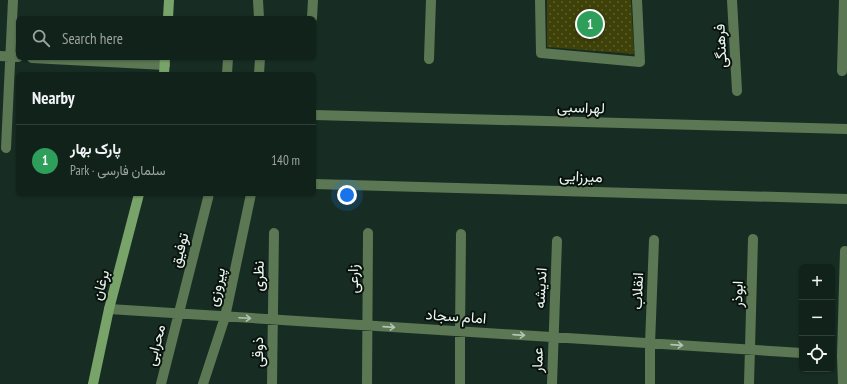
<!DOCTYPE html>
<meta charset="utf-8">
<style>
body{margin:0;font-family:"PT Sans Narrow",Vazirmatn,sans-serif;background:#1a2a23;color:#f1f3f6}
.controls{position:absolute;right:12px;bottom:12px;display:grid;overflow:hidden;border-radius:6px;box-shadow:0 1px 3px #0004}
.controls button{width:36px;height:36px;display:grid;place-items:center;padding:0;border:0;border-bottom:1px solid #303f39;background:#11221a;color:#f1f3f6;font:20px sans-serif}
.you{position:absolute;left:347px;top:195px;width:14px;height:14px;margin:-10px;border:3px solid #fff;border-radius:50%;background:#1a73e8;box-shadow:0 0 0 6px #1a73e833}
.badge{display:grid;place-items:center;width:26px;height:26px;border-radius:50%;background:#b45309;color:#fff;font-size:13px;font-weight:700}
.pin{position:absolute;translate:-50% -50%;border:2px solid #fff;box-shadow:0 1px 4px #0006}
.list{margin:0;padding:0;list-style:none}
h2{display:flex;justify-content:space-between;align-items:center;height:52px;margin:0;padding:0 16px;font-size:17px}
h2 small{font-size:13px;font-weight:400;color:#9ca4a2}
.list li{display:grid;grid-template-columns:26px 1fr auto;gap:12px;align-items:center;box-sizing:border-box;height:72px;padding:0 16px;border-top:1px solid #303f39}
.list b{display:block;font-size:15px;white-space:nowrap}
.list p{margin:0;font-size:13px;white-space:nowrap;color:#9ca4a2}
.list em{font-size:13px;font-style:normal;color:#9ca4a2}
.icon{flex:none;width:22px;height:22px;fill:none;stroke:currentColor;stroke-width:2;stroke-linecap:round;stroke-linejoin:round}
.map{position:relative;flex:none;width:847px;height:384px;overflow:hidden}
.search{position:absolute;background:#11221a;box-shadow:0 1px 3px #0004;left:16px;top:16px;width:300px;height:44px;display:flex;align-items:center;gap:10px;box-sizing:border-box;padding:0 14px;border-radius:6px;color:#9ca4a2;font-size:15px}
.panel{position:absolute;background:#11221a;box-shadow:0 1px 3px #0004;left:16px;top:72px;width:300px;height:124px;border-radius:6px}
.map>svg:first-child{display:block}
.grass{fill:url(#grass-dots)}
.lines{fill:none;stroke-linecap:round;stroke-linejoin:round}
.minor{stroke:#5c7753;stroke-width:10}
.secondary{stroke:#78a46a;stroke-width:10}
.oneway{stroke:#b2c4b2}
.labels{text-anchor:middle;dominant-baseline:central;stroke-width:4;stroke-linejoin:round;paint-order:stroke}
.street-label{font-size:15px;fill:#ebf8f1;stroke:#0a130e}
</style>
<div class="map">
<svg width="847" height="384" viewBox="0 0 847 384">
<defs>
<pattern id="grass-dots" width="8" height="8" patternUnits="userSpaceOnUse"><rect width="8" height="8" fill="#3e4209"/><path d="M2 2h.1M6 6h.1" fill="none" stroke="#5a5e2d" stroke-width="1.8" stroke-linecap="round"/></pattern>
</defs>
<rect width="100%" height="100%" fill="#172d23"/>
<path class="grass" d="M547,0H631L634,54L547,47Z"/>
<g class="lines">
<path class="minor" d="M258,0L259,18
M540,0L541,53L640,62L637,0
M732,0L737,91
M312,18L313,0
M0,56L18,57
M32,58L165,65
M429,59L431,0
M842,71L844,0
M227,74L228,58
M259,74L260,58
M314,115L847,129
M6,148L13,0
M314,184L847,199
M109,309L802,353
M161,384L209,194
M203,384L225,317L251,194
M272,384L274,233
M367,384L368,233
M460,384V332L461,234
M552,384L557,241
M650,384V344L654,240
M749,384L753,239
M843,384L842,356L845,251"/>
<path class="secondary" d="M168,18L169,0
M164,74L165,58
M93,384L109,309L139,194"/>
</g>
<defs><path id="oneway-shaft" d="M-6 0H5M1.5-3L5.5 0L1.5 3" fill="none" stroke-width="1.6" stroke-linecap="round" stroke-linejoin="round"/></defs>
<g class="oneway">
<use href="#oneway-shaft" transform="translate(245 318) rotate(3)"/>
<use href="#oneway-shaft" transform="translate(389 327) rotate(4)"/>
<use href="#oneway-shaft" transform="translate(519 335) rotate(4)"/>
<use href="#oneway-shaft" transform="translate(677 345) rotate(4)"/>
</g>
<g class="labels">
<g class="street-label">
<text transform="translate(720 46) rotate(-93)">فرهنگی</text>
<text transform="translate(581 107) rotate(2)">لهراسبی</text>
<text transform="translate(581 176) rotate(2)">میرزایی</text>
<text transform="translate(179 250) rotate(-76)">توفیق</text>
<text transform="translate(258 276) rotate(-89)">نظری</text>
<text transform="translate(352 279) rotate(-90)">زارعی</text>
<text transform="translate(100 285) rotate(-75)">برغان</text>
<text transform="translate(216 287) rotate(-78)">پیروزی</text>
<text transform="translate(540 288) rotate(-87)">اندیشه</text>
<text transform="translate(637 291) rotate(-88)">انقلاب</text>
<text transform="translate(737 294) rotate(-89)">ابوذر</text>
<text transform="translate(456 316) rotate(4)">امام سجاد</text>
<text transform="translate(155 345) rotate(-76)">محرابی</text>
<text transform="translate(257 352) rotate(-90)">ذوقی</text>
<text transform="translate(537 360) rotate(-89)">عمار</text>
</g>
</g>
</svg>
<div class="controls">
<button>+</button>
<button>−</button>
<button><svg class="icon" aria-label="locate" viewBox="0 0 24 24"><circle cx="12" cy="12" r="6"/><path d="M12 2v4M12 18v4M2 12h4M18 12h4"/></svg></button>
</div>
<div class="you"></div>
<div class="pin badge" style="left:590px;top:24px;background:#2e9e5b">1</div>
<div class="search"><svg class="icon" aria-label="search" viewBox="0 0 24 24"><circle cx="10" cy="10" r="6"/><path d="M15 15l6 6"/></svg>Search here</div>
<section class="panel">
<h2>Nearby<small></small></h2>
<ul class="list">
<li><span class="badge" style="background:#2e9e5b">1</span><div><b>پارک‌ بهار</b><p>Park · سلمان فارسی</p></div><em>140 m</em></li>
</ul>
</section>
</div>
